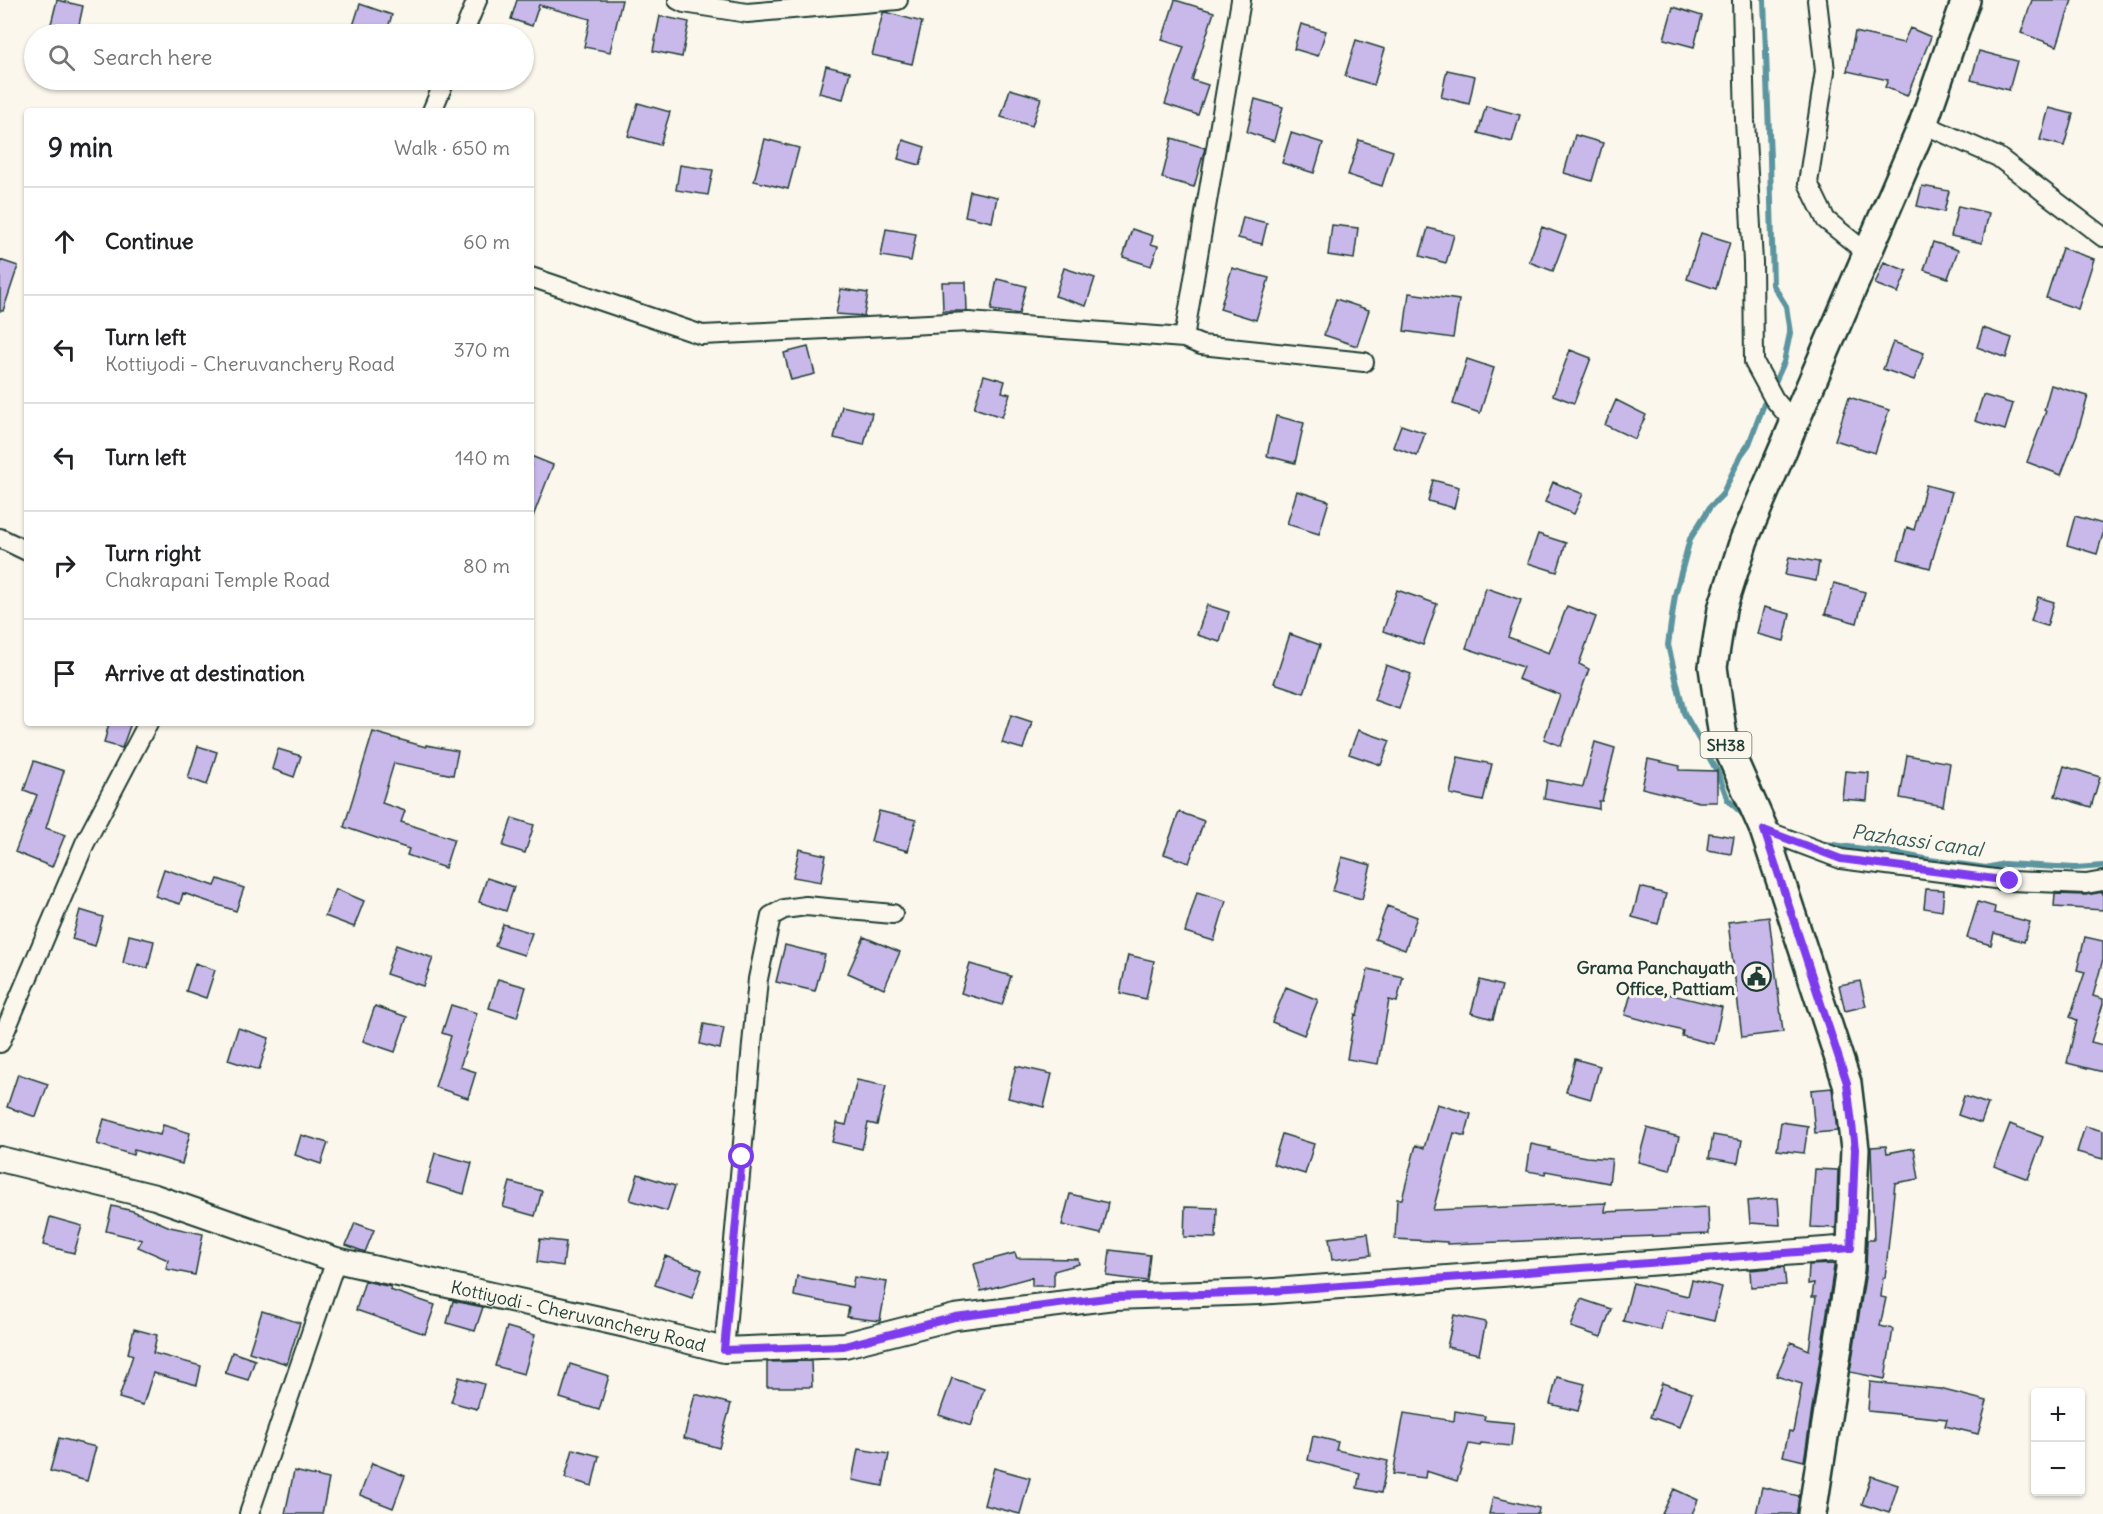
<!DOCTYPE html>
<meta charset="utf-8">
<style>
body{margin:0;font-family:Delius,sans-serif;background:#f2f2f2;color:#202124}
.controls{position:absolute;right:18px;bottom:18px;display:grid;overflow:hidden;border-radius:6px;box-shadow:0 2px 4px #0004}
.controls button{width:54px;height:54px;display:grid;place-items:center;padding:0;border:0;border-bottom:2px solid #e0e0e0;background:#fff;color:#202124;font:30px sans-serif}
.stop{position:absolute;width:18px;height:18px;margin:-14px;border:4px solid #7c3aed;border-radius:50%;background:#fff}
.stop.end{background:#7c3aed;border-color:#fff;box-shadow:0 2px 6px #0008}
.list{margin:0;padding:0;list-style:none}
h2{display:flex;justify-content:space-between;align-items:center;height:78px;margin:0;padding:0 24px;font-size:26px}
h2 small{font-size:20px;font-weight:400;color:#757577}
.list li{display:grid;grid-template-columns:39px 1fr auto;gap:18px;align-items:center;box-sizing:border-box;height:108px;padding:0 24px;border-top:2px solid #e0e0e0}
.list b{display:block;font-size:22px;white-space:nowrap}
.list p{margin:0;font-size:20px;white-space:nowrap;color:#757577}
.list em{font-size:20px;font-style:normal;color:#757577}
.icon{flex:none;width:33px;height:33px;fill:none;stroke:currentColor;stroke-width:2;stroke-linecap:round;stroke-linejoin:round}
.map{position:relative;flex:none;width:2103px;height:1514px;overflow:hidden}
.search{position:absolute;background:#fff;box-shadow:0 2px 4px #0004;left:24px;top:24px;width:510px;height:66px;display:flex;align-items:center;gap:15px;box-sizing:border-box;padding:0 21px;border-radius:33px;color:#757577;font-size:22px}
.panel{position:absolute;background:#fff;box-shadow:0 2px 4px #0004;left:24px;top:108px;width:510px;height:618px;border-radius:6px}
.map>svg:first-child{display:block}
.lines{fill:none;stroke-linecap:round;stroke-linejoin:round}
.stream{stroke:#5c959f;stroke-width:6}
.building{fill:#c9b9ea;stroke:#1f3d34;stroke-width:1.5}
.minor-casing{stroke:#1f3d34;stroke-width:22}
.secondary-casing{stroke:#1f3d34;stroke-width:28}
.primary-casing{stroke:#1f3d34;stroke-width:32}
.minor{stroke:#fbf7ec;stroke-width:18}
.secondary{stroke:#fbf7ec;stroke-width:24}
.primary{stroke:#fbf7ec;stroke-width:27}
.route{stroke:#7c3aed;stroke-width:8}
.labels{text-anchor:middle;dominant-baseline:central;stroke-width:6;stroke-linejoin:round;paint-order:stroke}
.shield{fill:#fbf7ec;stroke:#61756b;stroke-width:1.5}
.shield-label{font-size:16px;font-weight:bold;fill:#1f3d34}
.poi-label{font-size:18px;font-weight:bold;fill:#1f3d34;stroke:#fbf7ec;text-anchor:end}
.street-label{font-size:18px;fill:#1f3d34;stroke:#fbf7ec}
.water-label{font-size:20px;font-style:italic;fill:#335a58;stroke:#fbf7ec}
</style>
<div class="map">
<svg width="2103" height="1514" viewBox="0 0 2103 1514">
<rect width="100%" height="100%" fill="#fbf7ec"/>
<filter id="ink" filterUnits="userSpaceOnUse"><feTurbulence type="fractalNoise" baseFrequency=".0167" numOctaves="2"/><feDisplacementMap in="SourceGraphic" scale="12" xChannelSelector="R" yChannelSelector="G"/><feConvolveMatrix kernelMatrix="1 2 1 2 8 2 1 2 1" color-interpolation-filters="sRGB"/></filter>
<g filter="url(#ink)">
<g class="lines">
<path class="stream" d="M1764,0L1770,159L1773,285L1786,306L1790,333L1784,362L1775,382
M1746,817L1728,800L1717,771L1684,713L1668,645L1675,595L1690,539L1710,507L1722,495L1741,455L1749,444L1764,404
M1818,843L1894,853L1930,860L1986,868L2004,864L2075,868L2103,866"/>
</g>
<path class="building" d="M57,0L83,6L77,34L50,28Z
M517,0H622L610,52L584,47L590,19L539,5L532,26L511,19Z
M1175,0L1214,12L1192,80L1208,85L1198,115L1165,104L1184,47L1162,40Z
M2032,0H2072L2057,46L2021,33Z
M360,4L392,15L386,34H378L353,26Z
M1673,7L1702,16L1694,47L1664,39Z
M885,12L922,22L912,64L872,55L883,13Z
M660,16L689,22L682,57L653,51Z
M1301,24L1326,31L1318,56L1294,49Z
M1910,28L1931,37L1907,96L1885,87L1888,80L1847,71L1855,32L1903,43Z
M1356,40L1385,49L1374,85L1345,76Z
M1979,51L2017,61L2009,90L1971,80Z
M826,66L850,72L843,99L819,93Z
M1447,70L1475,76L1469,104L1441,97Z
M1010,89L1041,98L1032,126L1001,117Z
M1255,99L1283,107L1274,141L1247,132Z
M638,103L670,112L660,145L628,136Z
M1486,106L1520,115L1512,142L1478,133Z
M2049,108L2073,114L2064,146L2040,140Z
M1291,133L1323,143L1314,173L1282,163Z
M1575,135L1603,143L1592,181L1564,173Z
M1172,138L1205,148L1194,187L1162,178Z
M765,139L799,148L788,189L754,181Z
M903,140L925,147L920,165L898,159Z
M1359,140L1393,151L1382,186L1348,175Z
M680,165L713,170L708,195L676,190Z
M1922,186L1949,191L1944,212L1917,206Z
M970,191L997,197L992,222L965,216Z
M1958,206L1989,213L1982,243L1951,236Z
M1243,217L1267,223L1262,244L1238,238Z
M1332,225L1358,228L1354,259L1328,255Z
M1542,227L1566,236L1553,271L1529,262Z
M1428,228L1454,235L1446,263L1420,256Z
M886,229L916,234L911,261L881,256Z
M1132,229L1153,236L1151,244L1158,246L1151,266L1123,257Z
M1701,233L1730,242L1716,289L1687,279Z
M1933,242L1958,250L1948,278L1924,270Z
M2062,248L2094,259L2078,309L2046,298Z
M0,260L18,266L3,311H0Z
M1884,262L1907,271L1898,293L1875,284Z
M1064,268L1095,278L1086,306L1055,296Z
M1232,268L1269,278L1256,320L1220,309Z
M997,279L1026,286L1019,314L991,310Z
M942,282H966L967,311H943Z
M841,289L868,293L864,316L836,314Z
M1409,293L1459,300L1453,338L1404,331Z
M1336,299L1369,310L1357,346L1324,335Z
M1983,328L2012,338L2006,358L1977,347Z
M1893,342L1924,353L1914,380L1883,369Z
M808,347L815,374L791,380L784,353Z
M1570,350L1591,358L1574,403L1553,395Z
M1467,359L1494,368L1480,413L1453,404Z
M984,375L1005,381L1002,392L1010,394L1002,417L974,408Z
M2051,385L2088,396L2077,434L2061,475L2027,462L2046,411L2044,410Z
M1983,395L2013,404L2005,430L1975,421Z
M1849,397L1889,410L1875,453L1835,440Z
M1616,400L1646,415L1635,439L1605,425Z
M842,406L872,413L864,445L834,438Z
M1276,416L1304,423L1295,463L1267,456Z
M1401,425L1425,433L1417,456L1393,447Z
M531,456L553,465L532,519H531Z
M1433,480L1459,487L1454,508L1428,501Z
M1553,482L1583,494L1574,514L1545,502Z
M1926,485L1952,492L1930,568L1898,559L1907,527L1914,530Z
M1297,491L1329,501L1319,534L1287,524Z
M2075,516L2103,524V534L2097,554L2067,545Z
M1538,534L1566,543L1557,572L1528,563Z
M1789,557L1819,562L1816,581L1785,575Z
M1834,583L1865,592L1857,623L1825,614Z
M1486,588L1521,600L1508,637L1549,653L1567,606L1596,617L1579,664L1589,669L1561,746L1544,739L1560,695L1518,679L1523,667L1466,648Z
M1397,590L1437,604L1423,645L1383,631Z
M2038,597L2054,602L2047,626L2031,621Z
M1207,605L1229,612L1220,642L1197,635Z
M1764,607L1790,614L1784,641L1757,634Z
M1290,634L1320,645L1304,693L1274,683Z
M1386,665L1411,674L1399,709L1374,700Z
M1011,715L1032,722L1023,749L1002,743Z
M109,723H131L122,748L104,743Z
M1358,730L1390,741L1381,765L1349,754Z
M373,732L426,747V745L458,751L453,775L394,763L382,803L405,811L401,822L454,839L445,868L407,855L409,849L344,827Z
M1595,742L1615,748L1602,801H1599V809L1544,799L1547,780L1583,787Z
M198,746L217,752L207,785L188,778Z
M278,749L301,756L294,777L272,769Z
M1907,755L1950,763L1943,806L1900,798Z
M1458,757L1492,764L1483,801L1450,794Z
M1648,759L1680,766L1679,770L1717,771V802H1699L1642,788Z
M34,761L64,771L46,828L65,835L52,867L15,852L37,795L24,790Z
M2064,766L2100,777L2091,807L2055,796Z
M1845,771L1869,773L1867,801L1842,799Z
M879,811L916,820L908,851L871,841Z
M1179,812L1204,821L1189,863L1164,854Z
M512,818L534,825L525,853L503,846Z
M1709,833L1734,837L1731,854L1707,850Z
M799,849L826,855L821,882L793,877Z
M1342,857L1371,865L1362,899L1333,891Z
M164,869L215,886L218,879L244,888L236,911L183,893L180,904L155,896Z
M487,878L514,887L506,911L479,902Z
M1640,887L1666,894L1658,924L1632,917Z
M336,889L364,901L354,927L325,916Z
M1926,889L1944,890L1942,911L1924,908Z
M1197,892L1226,901L1214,941L1185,932Z
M2103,892V910L2054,907L2055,894L2086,895Z
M1978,902L1995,907L1994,913L2030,922L2024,942L1994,933L1991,945L1967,938Z
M1387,906L1417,917L1405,950L1375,939Z
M80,910L103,917L95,946L72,939Z
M1769,917L1783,1032L1742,1037L1728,922Z
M503,924L532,933L524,955L495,946Z
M129,935L154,941L148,968L123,963Z
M864,937L900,952L884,989L848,973Z
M2085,937L2103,941V959L2093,996L2103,999V1004L2091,1042L2103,1045V1072L2067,1063L2077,1020L2070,1017L2085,972L2077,970Z
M396,945L433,958L423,986L386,974Z
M785,945L825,955L815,991L776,982Z
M1128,955L1154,961L1146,999L1120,993Z
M195,963L215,970L206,998L186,991Z
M970,964L1011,976L1002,1005L961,993Z
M1368,969L1403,977L1397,1002L1389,1000L1378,1064L1347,1059L1355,1014L1357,1015Z
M498,979L526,987L517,1017L489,1008Z
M1480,980L1502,986L1493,1019L1471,1013Z
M1860,981L1866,1006L1845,1011L1839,985Z
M1634,983L1668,992V994L1722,1007L1714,1044L1682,1036L1683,1031L1625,1015Z
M1286,987L1318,1000L1304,1035L1272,1022Z
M451,1005L477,1013L460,1067L476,1072L468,1098L435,1087L451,1036L442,1033Z
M375,1006L407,1017L395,1052L363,1041Z
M704,1024L724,1028L720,1049L700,1044Z
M238,1028L269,1038L259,1070L228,1060Z
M1575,1059L1600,1066L1591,1099L1566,1092Z
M1016,1066L1052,1074L1044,1107L1008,1098Z
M18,1074L48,1084L36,1117L7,1107Z
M857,1080L886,1086L877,1125L868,1123L862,1149L832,1142L837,1123L846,1125Z
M1832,1088L1837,1131L1815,1133L1811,1090Z
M1964,1096L1988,1104L1981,1123L1958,1115Z
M1437,1104L1471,1114L1465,1136L1454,1133L1433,1210L1606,1203L1605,1212L1708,1207L1709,1234L1447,1244V1242L1395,1239L1397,1199H1402L1416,1145L1424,1148Z
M104,1119L160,1135L163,1125L190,1133L182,1164L134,1150L133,1155L97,1144Z
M1781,1122L1808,1126L1804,1153L1777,1150Z
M2010,1124L2043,1137L2028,1179L1994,1166Z
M2085,1126L2103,1131V1159L2077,1152Z
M1647,1128L1679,1137L1670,1170L1638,1162Z
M1282,1134L1314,1144L1305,1174L1273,1164Z
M301,1135L328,1143L321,1164L295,1155Z
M1713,1135L1742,1140L1738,1163L1709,1158Z
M1531,1144L1550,1148L1549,1150L1586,1157L1612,1159L1609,1183L1546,1171L1545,1174L1527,1171Z
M1886,1146L1887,1153L1914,1148L1919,1179L1895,1183L1885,1278H1883L1881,1297L1886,1298L1880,1326L1893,1329L1885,1379L1850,1372L1866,1271L1867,1240H1874L1871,1147Z
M435,1153L472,1163L464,1194L427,1183Z
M1815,1169L1838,1170L1836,1228L1811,1227Z
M638,1174L675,1186L667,1211L630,1200Z
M510,1182L542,1191L535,1216L503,1207Z
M1070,1194L1108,1203L1101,1234L1062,1225Z
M1778,1198L1780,1225L1750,1223L1748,1201Z
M112,1206L133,1211L170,1227L203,1234L195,1275L166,1269L168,1260L138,1247L142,1240L106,1231Z
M1185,1207L1217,1208L1216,1238L1184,1237Z
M50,1217L82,1226L74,1253L43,1245Z
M355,1223L374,1230L365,1252L346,1245Z
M1368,1233L1371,1255L1332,1260L1329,1238Z
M540,1239L566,1242L563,1266L537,1262Z
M1110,1250L1150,1255L1147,1281L1107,1276Z
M1015,1253L1017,1258L1078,1259L1079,1264L1054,1271V1286H1032V1277L981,1291L974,1264Z
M665,1256L702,1270L692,1298L655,1285Z
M1834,1264V1267L1804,1461L1783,1456L1789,1431L1793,1432L1802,1384L1776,1376L1791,1342L1809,1350L1816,1297H1812L1814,1283L1808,1284L1809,1265Z
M1784,1267L1786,1285L1751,1287L1750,1270Z
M797,1276L852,1287L854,1277L887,1282L880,1321L847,1317L849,1307L794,1296Z
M1692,1280L1722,1287L1714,1321L1666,1310L1661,1330L1623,1321L1633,1283L1688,1296Z
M365,1281L391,1287L390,1290L435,1305L425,1334L356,1310Z
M1581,1299L1611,1309L1601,1337L1571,1327Z
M453,1301L483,1307L475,1331L447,1323Z
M262,1311L300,1323L287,1364L249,1352Z
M1454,1315L1486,1322L1479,1354L1447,1347Z
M507,1327L535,1335L524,1374L495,1366Z
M134,1329L157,1335L153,1353L201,1366L197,1385L153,1373L143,1405L119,1398L133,1355L128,1353Z
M232,1352L255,1360L248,1380L225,1373Z
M811,1361L812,1387H767V1362Z
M570,1364L609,1376L599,1410L560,1398Z
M459,1377L484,1384L477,1409L451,1402Z
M1557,1377L1585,1384L1578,1411L1550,1404Z
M952,1378L984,1389L971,1426L939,1415Z
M1870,1382L1940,1389L1987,1401L1978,1434L1945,1426L1947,1419L1868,1411Z
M1662,1383L1692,1393L1680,1427L1650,1417Z
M695,1394L731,1404L719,1448L684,1438Z
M1455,1411L1485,1416L1484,1420L1514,1423L1511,1446L1481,1443L1480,1446L1469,1444L1457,1481L1426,1471L1425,1478L1393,1474L1404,1413L1454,1421Z
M1313,1436L1338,1442L1336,1450L1388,1461L1381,1493L1357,1488L1360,1473L1308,1460Z
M59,1438L96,1447L87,1481L50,1471Z
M573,1449L599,1456L592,1486L565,1478Z
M858,1449L889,1454L883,1486L852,1480Z
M372,1463L405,1476L393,1508L360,1495Z
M994,1468L1030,1478L1020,1514L984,1505Z
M294,1471L329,1479L322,1514H285Z
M1871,1476L1898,1485L1889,1513L1862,1504Z
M1762,1487L1799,1496L1797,1514H1756Z
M1674,1489L1698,1500L1692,1514H1662Z
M1493,1497L1539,1508L1538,1514H1489Z"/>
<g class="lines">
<defs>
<path id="minor" d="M678,0L684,3L747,13L898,0
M1742,0L1745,121L1753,262L1754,362L1774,399L1794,423
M1817,0L1825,71L1808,183L1826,220L1868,254
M463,34L477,0
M432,111L445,80
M1923,124L1998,157L2103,237
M531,277L702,335L969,322L1184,338L1201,345L1364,362
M1184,338L1241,0
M0,538L27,551
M1764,830L1841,859L2010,881L2086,884L2103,881
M0,1043L85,843L148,723
M724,1350L758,979L771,916L784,909L806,906L893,914
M249,1514L336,1260"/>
<g id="secondary">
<path id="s1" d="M0,1159L155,1197L336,1260L626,1325L724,1350L845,1345L955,1317L1114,1297L1259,1292L1851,1248"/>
</g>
<path id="primary" d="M1812,1514L1850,1269L1855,1149L1847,1083L1764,830L1723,737L1713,667L1722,609L1744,540L1923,124L1966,0"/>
</defs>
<use href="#minor" class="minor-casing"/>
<use href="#secondary" class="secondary-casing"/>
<use href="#primary" class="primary-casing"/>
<use href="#minor" class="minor"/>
<use href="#secondary" class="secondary"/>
<use href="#primary" class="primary"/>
</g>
</g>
<g class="lines" filter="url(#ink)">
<path class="route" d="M742,1157L724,1350L844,1346L955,1317L1114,1297L1259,1292L1851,1248L1855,1149L1847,1083L1764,830L1841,859L2010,881"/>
</g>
<defs>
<symbol id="civic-ring" viewBox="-11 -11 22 22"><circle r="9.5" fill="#fbf7ec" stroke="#1f3d34" stroke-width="1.5"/><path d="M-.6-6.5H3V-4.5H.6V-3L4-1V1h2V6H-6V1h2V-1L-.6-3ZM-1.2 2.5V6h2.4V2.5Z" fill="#1f3d34"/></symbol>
</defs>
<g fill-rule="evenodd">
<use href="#civic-ring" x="1740" y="960" width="33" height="33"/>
</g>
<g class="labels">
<rect class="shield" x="1700.5" y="732" width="51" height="26" rx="4.5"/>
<g class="shield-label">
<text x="1726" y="745">SH38</text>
</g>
<g class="poi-label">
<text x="1735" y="967">Grama Panchayath<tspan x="1735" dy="21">Office, Pattiam</tspan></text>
</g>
<g class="street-label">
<text stroke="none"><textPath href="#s1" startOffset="600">Kottiyodi - Cheruvanchery Road</textPath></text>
</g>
<g class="water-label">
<text transform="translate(1917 840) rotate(8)">Pazhassi canal</text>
</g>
</g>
</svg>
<div class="controls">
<button>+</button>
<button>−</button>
</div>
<div class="stop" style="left:742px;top:1157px"></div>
<div class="stop end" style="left:2010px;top:881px"></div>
<div class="search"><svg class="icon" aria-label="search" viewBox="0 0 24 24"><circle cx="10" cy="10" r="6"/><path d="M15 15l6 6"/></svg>Search here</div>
<section class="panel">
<h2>9 min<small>Walk · 650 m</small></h2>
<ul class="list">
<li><svg class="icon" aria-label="ahead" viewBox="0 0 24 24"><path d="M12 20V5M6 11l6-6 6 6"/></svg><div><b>Continue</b></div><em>60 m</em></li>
<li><svg class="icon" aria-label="left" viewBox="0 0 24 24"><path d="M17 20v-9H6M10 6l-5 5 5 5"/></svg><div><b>Turn left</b><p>Kottiyodi - Cheruvanchery Road</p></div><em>370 m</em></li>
<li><svg class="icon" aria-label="left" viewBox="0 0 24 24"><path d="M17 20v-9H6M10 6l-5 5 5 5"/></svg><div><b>Turn left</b></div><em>140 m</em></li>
<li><svg class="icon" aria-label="right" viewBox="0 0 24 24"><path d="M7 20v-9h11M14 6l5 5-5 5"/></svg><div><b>Turn right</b><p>Chakrapani Temple Road</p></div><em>80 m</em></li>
<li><svg class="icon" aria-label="arrive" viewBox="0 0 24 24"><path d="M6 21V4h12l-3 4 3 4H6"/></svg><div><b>Arrive at destination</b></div></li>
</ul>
</section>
</div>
